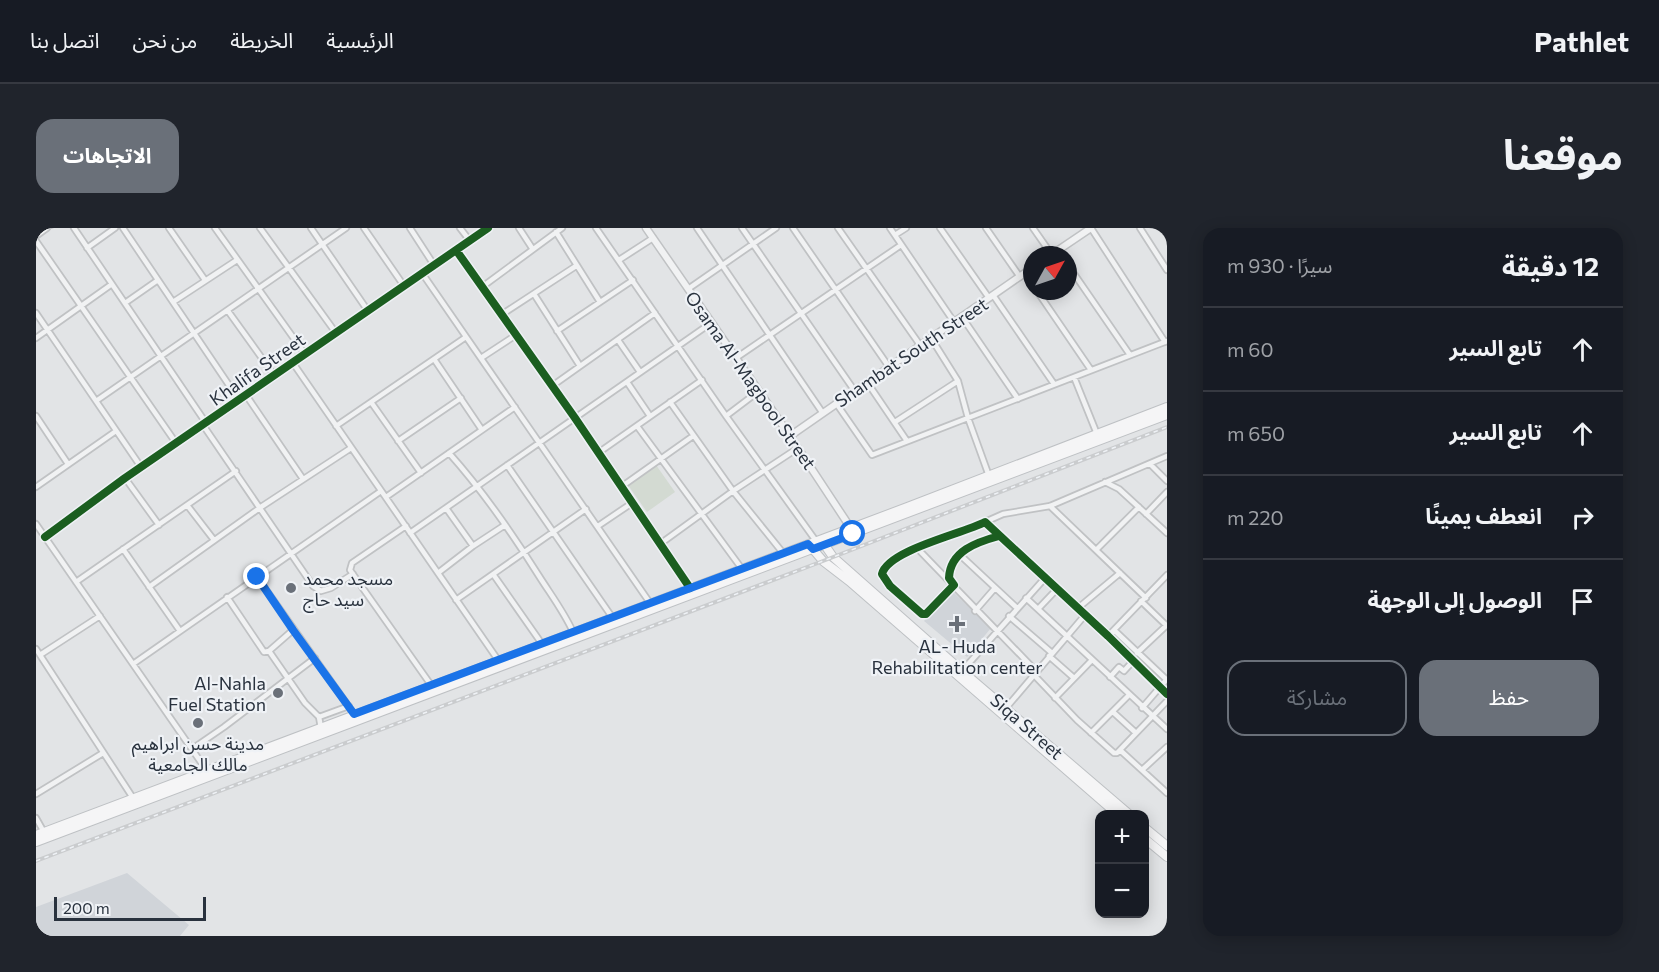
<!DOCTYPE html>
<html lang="ar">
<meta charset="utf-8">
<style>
body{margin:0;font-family:Commissioner,"Noto Sans Arabic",sans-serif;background:#20242c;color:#f1f3f6;direction:rtl}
.controls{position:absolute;right:18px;bottom:18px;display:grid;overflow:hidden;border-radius:12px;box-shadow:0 3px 15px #0003}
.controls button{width:54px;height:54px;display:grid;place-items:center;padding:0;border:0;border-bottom:2px solid #363941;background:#171b24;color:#f1f3f6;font:30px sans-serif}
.compass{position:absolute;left:987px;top:18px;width:54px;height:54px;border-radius:50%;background:#171b24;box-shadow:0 3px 15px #0003;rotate:50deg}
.scale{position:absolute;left:18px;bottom:15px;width:152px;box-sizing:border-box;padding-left:6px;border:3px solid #29323e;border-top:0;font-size:16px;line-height:21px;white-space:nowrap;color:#29323e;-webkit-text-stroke:4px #eff2f6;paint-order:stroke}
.stop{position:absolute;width:18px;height:18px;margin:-14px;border:4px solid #1a73e8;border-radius:50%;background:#fff}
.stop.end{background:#1a73e8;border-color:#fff;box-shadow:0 2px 6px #0008}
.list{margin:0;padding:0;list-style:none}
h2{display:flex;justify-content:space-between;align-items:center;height:78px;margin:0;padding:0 24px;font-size:26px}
h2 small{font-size:20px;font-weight:400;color:#9ea1a6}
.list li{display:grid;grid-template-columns:39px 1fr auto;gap:18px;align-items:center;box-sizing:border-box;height:84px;padding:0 24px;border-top:2px solid #363941}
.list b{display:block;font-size:22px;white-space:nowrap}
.list em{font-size:20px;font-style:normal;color:#9ea1a6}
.actions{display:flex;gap:12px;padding:18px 24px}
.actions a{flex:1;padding:14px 0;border:2px solid #6a7079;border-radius:18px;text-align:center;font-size:21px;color:#6a7079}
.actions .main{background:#6a7079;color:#fff}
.icon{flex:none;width:33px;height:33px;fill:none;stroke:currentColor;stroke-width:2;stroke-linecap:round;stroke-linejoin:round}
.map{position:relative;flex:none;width:1131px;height:708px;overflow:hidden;direction:ltr;border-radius:18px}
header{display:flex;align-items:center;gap:36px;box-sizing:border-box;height:84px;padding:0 30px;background:#171b24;border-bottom:2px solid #363941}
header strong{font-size:28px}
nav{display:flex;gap:33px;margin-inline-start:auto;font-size:21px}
.intro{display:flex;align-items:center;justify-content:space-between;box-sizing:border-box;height:144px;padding:0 36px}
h1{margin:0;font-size:42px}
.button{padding:15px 27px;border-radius:18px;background:#6a7079;color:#fff;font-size:21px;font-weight:700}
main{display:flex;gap:36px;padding:0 36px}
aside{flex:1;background:#171b24;border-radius:18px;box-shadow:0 3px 15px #0003}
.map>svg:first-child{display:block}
.built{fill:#d0d4d9}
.green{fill:#d3dad2}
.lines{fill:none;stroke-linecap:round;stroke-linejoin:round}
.minor-casing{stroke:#c0c2c4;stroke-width:8}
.tertiary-casing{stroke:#c0c2c4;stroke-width:9}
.primary-casing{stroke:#bec1c4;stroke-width:10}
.minor{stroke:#f1f2f3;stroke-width:4.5}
.tertiary{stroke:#f1f2f3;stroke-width:6}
.primary{stroke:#f5f5f6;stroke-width:8}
.rail-casing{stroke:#caccce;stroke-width:4}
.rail{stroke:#eff2f6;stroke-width:1.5;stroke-dasharray:4.5;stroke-linecap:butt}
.cycleway-casing{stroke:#eff2f6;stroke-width:11}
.cycleway{stroke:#1b5e20;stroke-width:8}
.route{stroke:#1a73e8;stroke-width:8}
.poi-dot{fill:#6a7079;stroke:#eff2f6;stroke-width:2}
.labels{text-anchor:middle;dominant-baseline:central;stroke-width:4.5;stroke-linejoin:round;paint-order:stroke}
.street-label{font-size:18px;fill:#29323e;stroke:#eff2f6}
.poi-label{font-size:18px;fill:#29323e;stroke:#eff2f6}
</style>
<header>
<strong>Pathlet</strong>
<nav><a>الرئيسية</a><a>الخريطة</a><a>من نحن</a><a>اتصل بنا</a></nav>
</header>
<div class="intro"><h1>موقعنا</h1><a class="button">الاتجاهات</a></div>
<main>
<aside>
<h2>12 دقيقة<small>سيرًا · 930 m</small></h2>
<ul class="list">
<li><svg class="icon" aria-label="ahead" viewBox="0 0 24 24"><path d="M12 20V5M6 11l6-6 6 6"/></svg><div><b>تابع السير</b></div><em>60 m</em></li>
<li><svg class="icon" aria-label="ahead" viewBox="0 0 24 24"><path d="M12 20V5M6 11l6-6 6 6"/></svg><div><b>تابع السير</b></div><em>650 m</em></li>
<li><svg class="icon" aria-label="right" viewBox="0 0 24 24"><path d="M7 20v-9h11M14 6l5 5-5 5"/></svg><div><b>انعطف يمينًا</b></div><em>220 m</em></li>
<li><svg class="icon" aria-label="arrive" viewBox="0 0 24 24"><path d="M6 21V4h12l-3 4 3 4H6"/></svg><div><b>الوصول إلى الوجهة</b></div></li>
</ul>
<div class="actions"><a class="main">حفظ</a><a>مشاركة</a></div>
</aside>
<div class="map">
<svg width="1131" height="708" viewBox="0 0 1131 708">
<rect width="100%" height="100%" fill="#e2e4e6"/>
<path class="built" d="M915,362L955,400L931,429L888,393Z
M91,645L153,697L144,708H0V679Z"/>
<path class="green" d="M620,237L639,264L611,284L592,257Z"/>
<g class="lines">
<defs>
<path id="minor" d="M38,0L170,195
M87,0L203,172
M133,0L169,52
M179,0L269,126
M224,0L300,105
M275,0L332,83
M328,0L368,58
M374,0L398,37
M424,0L434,13
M483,0L496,20
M560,0L690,188L780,313
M661,0L786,184
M706,0L818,162
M757,0L853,139
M802,0L884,117
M854,0L918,94
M904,0L953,70
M950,0L984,49
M997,0L1016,27
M1055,0L1129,114
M1104,0L1131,42
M520,4L564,74
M859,7L870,0
M0,8L11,0
M0,13L140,215
M51,20L79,0
M420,22L539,190L654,360
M583,32L617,10
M1032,37L1094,127
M386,45L614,375
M988,46L996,56
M446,59L526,0
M652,61L740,0
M1001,63L1055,142
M498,66L544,138
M957,67L1018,156
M137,74L201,32
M89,75L122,52
M192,83L238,147
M0,85L105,239
M465,87L540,38
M926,89L982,171
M521,103L597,52
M0,110L76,56
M895,110L922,153L932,190L953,248
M582,112L604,144
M445,130L480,107
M700,130L865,17
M398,131L446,202
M257,135L462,432
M1038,149L1061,206
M591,154L614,188
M831,154L871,213
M516,158L619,85
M210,167L267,251
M60,173L310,0
M335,174L385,245
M634,174L697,263L747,325
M800,175L836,227L1131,113
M0,188L32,236
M690,188L723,163
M859,194L922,153
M167,197L277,358L285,363L295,360L317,346
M300,198L430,109
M601,198L706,341
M362,213L425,170
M413,225C447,263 476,305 503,348C515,367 528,384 537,404
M562,225L666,152
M1114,236L1131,253
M471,237L576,389
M89,250L123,297
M1069,254L1083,261L1131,305
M0,259L80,203
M585,259L657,208
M350,269L479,179
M151,277L178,312
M1014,278L1110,370
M410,280L437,318
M1110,286L1131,264
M949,294L967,286L1014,278L1131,228
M0,296L171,543
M370,298L316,335L314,342L395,457
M562,298L596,275
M374,305L675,95
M963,308C941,314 914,323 913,350L918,357L890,386H886L854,358L846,346C852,322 926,306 949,294L1072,408L1131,466
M9,309L89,250L452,0
M624,316L697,263L762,220
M881,320L1000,443
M87,321L144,403
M1060,322L1103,279
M923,326L981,380
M402,345L437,318L469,297
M457,346L506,416
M221,349L318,486
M40,354L200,243
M113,359L225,279L315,220
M191,369L228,424L233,423L257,402
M990,370L1131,501
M420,372L550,281
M1105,373L1131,398
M1042,380L1084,345
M1002,381L1021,361
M939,383L959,360
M973,388L1016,425
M1078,402L1131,452
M1072,408L1131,347
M0,421L97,570
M233,423L269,475L283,489L285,500
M1101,425L1131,397
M4,427L64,388
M1013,428L1038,450
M97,436L345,263
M926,443L1009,350
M998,447L1041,492L1078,525H1081L1131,473
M1074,449L1083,439L1088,443L1098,432
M1019,470L1056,432
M970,480L1049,387
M1106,480L1131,451
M1077,484L1100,505
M283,489L313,478
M1055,505L1093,467
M156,521L188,499L279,430
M1084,522L1131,565
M1106,542L1131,519
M0,566L67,525
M0,590L9,606"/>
<path id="tertiary" d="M610,0L754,208L816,302
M1015,27L1055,0
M754,208L996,40"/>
<path id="primary" d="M786,313L797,329L926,443L1093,586
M775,319L787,333L813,353L1081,586
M1108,599L1131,618
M0,607L874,278L1131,179
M1108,610L1131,629
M0,614L1131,187
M1129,708L1131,705"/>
</defs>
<use href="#minor" class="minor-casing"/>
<use href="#tertiary" class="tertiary-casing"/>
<use href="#primary" class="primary-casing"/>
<use href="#minor" class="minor"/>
<use href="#tertiary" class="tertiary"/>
<use href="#primary" class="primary"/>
<defs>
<path id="rail" d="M0,633L787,333L1131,199"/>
</defs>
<use href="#rail" class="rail-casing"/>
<use href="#rail" class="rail"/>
<defs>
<path id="cycleway" d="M420,22L539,190L654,360
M963,308C941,314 914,323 913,350L918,357L890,386H886L854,358L846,346C852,322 926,306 949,294L1072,408L1131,466
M9,309L89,250L452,0"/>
</defs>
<use href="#cycleway" class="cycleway-casing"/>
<use href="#cycleway" class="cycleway"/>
</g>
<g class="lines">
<path class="route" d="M221,349L257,402L318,486L772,316L777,321L817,306"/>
</g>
<g class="poi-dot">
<circle cx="255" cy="360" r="6"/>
<path d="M918 387h6v6h6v6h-6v6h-6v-6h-6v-6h6z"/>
<circle cx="242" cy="465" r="6"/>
<circle cx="162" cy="495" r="6"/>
</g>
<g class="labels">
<g class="street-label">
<text transform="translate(875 124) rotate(-34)">Shambat South Street</text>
<text transform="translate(221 141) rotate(-35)">Khalifa Street</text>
<text transform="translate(715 152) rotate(55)">Osama Al-Magbool Street</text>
<text transform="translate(991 498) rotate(41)">Siqa Street</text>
</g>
<g class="poi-label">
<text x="267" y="350" text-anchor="start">مسجد محمد<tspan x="267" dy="21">سيد حاج</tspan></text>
<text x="921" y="418">AL- Huda<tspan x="921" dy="21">Rehabilitation center</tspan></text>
<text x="230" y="455" text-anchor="end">Al-Nahla<tspan x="230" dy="21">Fuel Station</tspan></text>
<text x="162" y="515">مدينة حسن ابراهيم<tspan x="162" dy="21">مالك الجامعية</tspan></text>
</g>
</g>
</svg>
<div class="controls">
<button>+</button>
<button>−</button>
</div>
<svg class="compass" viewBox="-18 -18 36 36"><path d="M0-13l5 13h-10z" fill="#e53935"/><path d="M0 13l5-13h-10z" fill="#9ea1a6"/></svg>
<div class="scale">200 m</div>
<div class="stop" style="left:817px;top:306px"></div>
<div class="stop end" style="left:221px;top:349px"></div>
</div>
</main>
